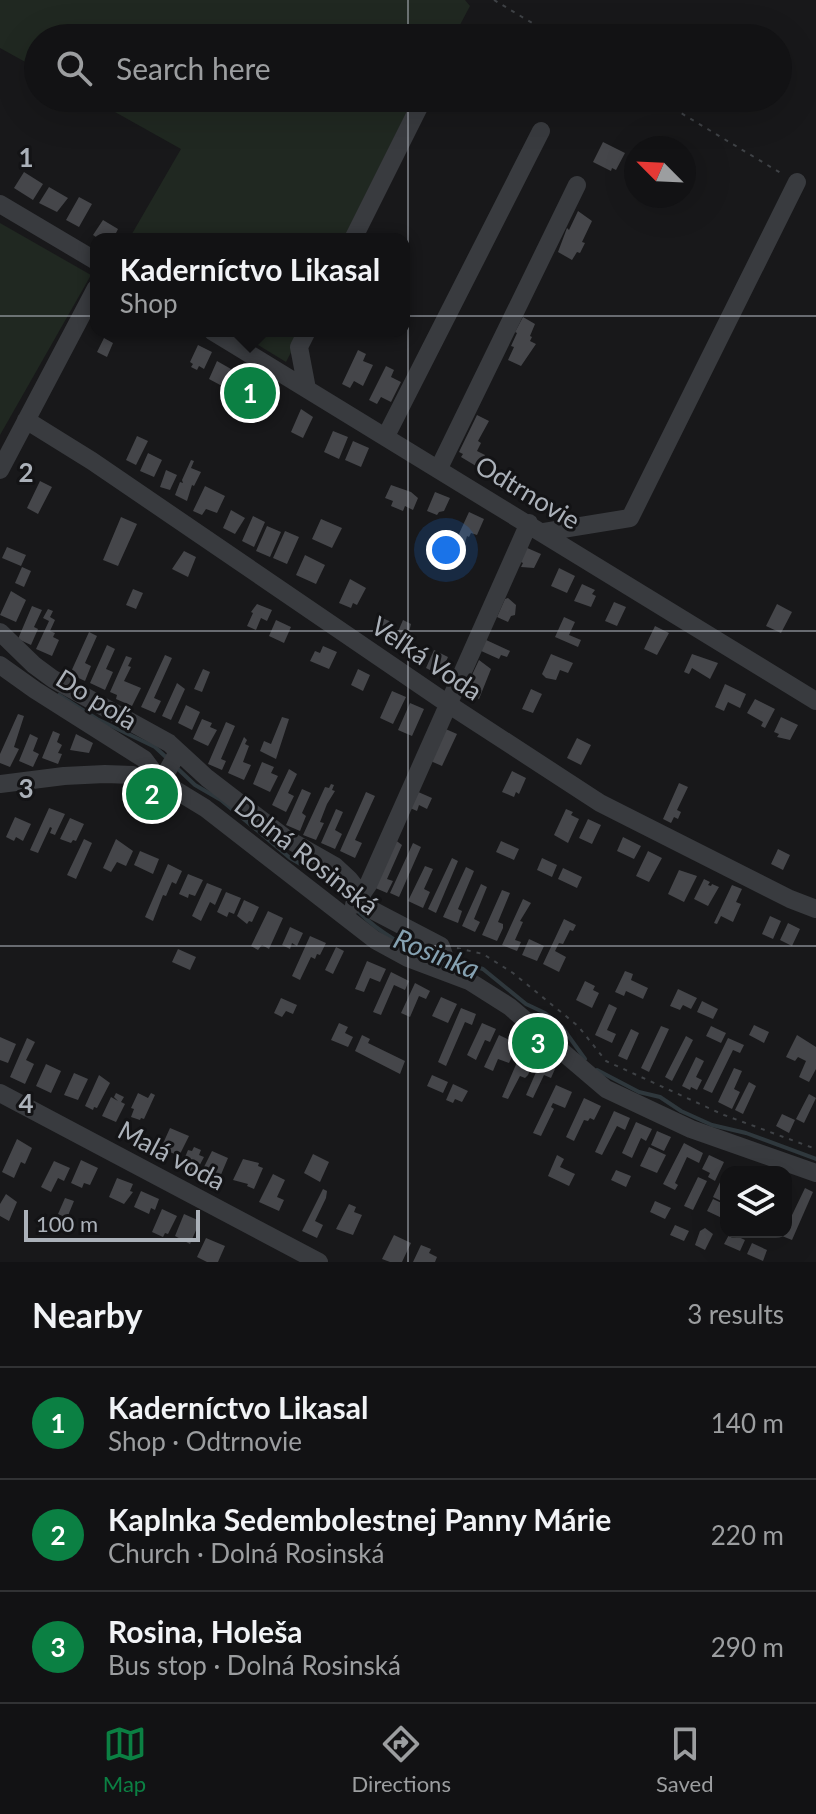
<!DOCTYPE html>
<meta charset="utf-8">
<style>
body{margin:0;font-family:Lato,sans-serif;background:#1b1b1d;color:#f1f3f6}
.controls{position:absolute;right:24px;bottom:24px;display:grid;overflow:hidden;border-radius:16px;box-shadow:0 8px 32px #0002}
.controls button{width:72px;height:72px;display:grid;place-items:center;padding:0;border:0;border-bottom:2px solid #313234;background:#121214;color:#f1f3f6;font:40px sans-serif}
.compass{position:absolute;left:624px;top:136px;width:72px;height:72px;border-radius:50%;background:#121214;box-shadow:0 8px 32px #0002;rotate:294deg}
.scale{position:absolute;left:24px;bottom:20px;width:176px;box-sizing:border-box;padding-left:8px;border:4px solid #abb1b9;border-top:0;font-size:22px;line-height:28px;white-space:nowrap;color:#abb1b9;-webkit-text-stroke:6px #131315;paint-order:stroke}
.you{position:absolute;left:446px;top:550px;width:28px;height:28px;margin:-20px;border:6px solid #fff;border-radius:50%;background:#1a73e8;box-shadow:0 0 0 12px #1a73e833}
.badge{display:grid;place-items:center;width:52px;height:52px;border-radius:50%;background:#0b8043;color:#fff;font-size:26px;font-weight:700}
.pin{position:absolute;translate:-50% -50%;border:4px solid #fff;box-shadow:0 2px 8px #0006}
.popup{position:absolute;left:90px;top:233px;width:320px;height:104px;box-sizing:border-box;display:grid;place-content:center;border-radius:16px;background:#121214;filter:drop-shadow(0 2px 6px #0005);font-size:26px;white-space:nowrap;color:#9c9ea0}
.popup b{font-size:30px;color:#f1f3f6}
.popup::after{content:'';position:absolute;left:50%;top:100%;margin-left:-16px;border:16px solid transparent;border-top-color:#121214}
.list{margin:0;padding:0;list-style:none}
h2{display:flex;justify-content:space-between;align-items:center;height:104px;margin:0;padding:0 32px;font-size:34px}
h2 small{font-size:26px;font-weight:400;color:#9c9ea0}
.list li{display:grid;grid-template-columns:52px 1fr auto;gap:24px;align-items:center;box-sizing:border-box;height:112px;padding:0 32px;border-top:2px solid #313234}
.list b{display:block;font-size:30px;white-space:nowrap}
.list p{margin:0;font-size:26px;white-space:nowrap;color:#9c9ea0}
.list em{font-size:26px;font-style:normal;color:#9c9ea0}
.icon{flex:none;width:44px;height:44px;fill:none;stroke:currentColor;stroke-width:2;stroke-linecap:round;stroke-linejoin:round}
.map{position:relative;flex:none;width:816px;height:1262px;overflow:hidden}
.search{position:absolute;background:#121214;box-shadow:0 8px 32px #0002;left:24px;right:24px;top:24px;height:88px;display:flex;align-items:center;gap:20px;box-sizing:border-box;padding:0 28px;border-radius:44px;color:#9c9ea0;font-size:30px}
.sheet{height:440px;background:#121214}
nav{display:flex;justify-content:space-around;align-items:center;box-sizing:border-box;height:112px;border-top:2px solid #313234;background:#121214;font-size:22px;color:#9c9ea0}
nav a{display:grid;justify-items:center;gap:4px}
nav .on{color:#0b8043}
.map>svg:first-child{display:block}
.green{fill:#202821}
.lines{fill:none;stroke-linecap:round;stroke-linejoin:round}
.stream{stroke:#2f383d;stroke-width:4}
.building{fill:#45464a}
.path{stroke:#3f4246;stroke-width:2;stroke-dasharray:4 6;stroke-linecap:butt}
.minor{stroke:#393b3f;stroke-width:18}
.grid{fill:none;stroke:#abb1b9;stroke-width:2;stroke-opacity:0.55}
.labels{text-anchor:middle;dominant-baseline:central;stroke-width:6;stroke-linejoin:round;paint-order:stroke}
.street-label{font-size:26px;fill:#abb1b9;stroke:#131315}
.water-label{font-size:28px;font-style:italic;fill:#85a1b1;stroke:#131315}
.grid-label{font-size:26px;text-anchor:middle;font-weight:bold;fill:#abb1b9;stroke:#131315;stroke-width:6;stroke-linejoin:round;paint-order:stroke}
</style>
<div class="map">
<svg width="816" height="1262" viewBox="0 0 816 1262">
<rect width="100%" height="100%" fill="#18181a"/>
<path class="green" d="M0,0H465L470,6L453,38H38V69L0,48Z
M90,98H422L349,239H129L181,149Z
M0,223L91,275L0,435Z
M235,331H302L286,362Z"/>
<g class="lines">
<path class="stream" d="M59,695L97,719L155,747L168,759
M177,768L195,785L221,800L290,858L333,883L349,901
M358,911C378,932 409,951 439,957
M448,958L483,969L526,1004L545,1013L562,1027L585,1059
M597,1070L639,1092L660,1097L681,1111L712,1125L746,1133L816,1159"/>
</g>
<path class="building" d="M603,142L625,153L616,170L612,168L611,171L593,162Z
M24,172L43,184L33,200L14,188Z
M49,187L68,198L57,212L39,203Z
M79,197L92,204L79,227L66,220Z
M578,211L592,221L582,242L585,243L580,253L577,252L572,260L558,252L567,228L569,230Z
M103,220L118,229L113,239H99L93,235Z
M523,317L535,324L530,336L532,337L530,341L536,344L521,366L508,360L514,347L511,346L517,333L515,332Z
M104,338L113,343L107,357L97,352Z
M198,345L212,352L204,369L199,366L197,370L191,367L193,364L190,362Z
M358,350L366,354L363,361L373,365L363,386L354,381L350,388L342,384Z
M217,361L245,377L237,394L209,379Z
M386,366L394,370L391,377L401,382L391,402L381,397L377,404L369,400Z
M251,378L267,385L261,398L254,395L251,403L241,399Z
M301,409L313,417L303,438L291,432Z
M477,415L489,421L478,441L481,443L477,451L485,455L480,465L477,463L476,466L461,457L463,454L459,452Z
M333,431L348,437L339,459L324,452Z
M137,436L148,441L136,465L126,460Z
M353,441L369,448L361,467L345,460Z
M148,453L162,460L154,477L140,471Z
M191,460L194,461L191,468L201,472L194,486L192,485L187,501L175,495L180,482L183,483L182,480Z
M166,470L177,475L170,490L160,487Z
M40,481L52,487L38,514L27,508Z
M391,485L411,492L418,498L413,510L405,506L403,511L391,506L393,501L385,498Z
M205,486L225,496L217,513L206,509L202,515L193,511Z
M435,492L450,498L444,511L439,512L437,515L427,511Z
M231,510L245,518L235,534L223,528Z
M469,512L484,519L477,535L471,533L469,537L467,536L462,554L452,549Z
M253,516L265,522L254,547L242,541Z
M121,517L137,524L118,566L103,560Z
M321,519L342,528L332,548L312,539Z
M267,526L281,532L270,557L256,551Z
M285,531L299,537L287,564L273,558Z
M7,547L26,555L21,566L2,558Z
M525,547L541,554L534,568L521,567L523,563L519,561Z
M184,551L196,557L188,577L172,569Z
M305,555L325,565L316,584L296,575Z
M22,567L31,571L24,587L15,583Z
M559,568L575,576L567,593L551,586Z
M350,579L366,588L357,605L353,603L351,608L339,603Z
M582,584L595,590L592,594L596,596L591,607L574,601Z
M133,589L143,593L136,609L126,605Z
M11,591L26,600L16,622L0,615Z
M508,598L516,605L515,615L511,616L508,622L497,617L505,599Z
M614,602L626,607L617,626L605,621Z
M257,604L272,610L267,621L261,618L256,630L247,626L253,613L251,612Z
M777,604L792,612L781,633L766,626Z
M32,606L42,610L34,627L38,629L31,645L18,639Z
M48,609L53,611L50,617L55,620L50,631L55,633L53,637L59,640L52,656L36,649L49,621L43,618Z
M564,617L575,622L569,635L581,640L578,647L555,637Z
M382,618L394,623L387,638L376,633Z
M276,620L291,627L284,643L269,636Z
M403,620L411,624L405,648L393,643Z
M655,626L669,633L657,655L644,649Z
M89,632L97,636L85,663L91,666L85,681L70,674Z
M484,639L510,651L507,657L501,655L499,659L479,650Z
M107,645L115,649L106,669L113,672L105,690L90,683Z
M323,646L337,652L329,669L310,661L315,651L320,653Z
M434,650L448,657L440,675L426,668Z
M551,654L573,663L568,673L560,670L556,680L546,678L542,674Z
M692,654L718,663L710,679L692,668L689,674L684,672Z
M165,655L172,658L154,698L161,701L155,713L141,707Z
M126,656L132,658L128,666L131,667L124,681L141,688L132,706L116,699L117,695L110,692Z
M479,660L491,669L479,699L464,692Z
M203,669L210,672L202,692L194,689Z
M358,669L370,675L363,691L351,685Z
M177,683L185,689L171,720L162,716Z
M725,684L746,694L740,708L728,702L724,711L715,707Z
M531,689L542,694L533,713L522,709Z
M392,691L406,697L393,724L380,718Z
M755,699L775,709L765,728L761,726L763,722L747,713Z
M410,703L424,709L412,736L398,730Z
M186,705L200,712L192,730L178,723Z
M18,714L24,716L14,747L19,749L10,767L0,763V754Z
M282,717L289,719L276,759L260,751L264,741L271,744Z
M781,717L798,725L790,740L777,737L779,734L774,732Z
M202,719L212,723L210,727L217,730L208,746L193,739Z
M226,722L235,726L221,759L226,761L222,770L208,764Z
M441,727L457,734L442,766L426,759Z
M53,731L60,734L57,742L62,745L58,753L62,754L58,764L42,758Z
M30,734L38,738L33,751L39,754L33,767L19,761Z
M76,734L93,743L89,753L70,750Z
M244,737L247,740L245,744L249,746L243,762L251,765L244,780L228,773Z
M577,738L591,745L581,765L567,758Z
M262,762L274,767L271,773L278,776L270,792L253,784Z
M289,769L297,774L288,793L294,796L286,812L272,805Z
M512,771L526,778L519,794L516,792L514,797L502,792Z
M679,783L688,787L677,810L681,812L678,819L674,817L671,823L663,819Z
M331,784L334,785L332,790L335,791L327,804L320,822L324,823L316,840L303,835L325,787L329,788Z
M302,789L311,793L302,813L306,816L300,831L286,825Z
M416,791L432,798L427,809L419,805L417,811L408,807Z
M366,792L375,796L355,840L362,843L355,858L340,851Z
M49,808L65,814L55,835L50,833L52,828L50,827L38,853L30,850Z
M336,809L343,812L335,830L342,834L335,849L321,843Z
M566,809L573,812L571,815L579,819L568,843L554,835Z
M15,817L31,824L23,841L16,837L14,841L6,837Z
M70,818L84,824L76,841L73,840L71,843L60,839Z
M588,819L601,825L592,844L579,838Z
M623,837L641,846L634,859L617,851Z
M84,839L92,843L76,879L67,875Z
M116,839L133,851L126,866L117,862L111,872L103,868Z
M394,839L402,845L387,879L393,881L387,893L373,887Z
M501,841L519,849L514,860L496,852Z
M413,843L421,847L399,897L390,893Z
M778,849L790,855L783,870L771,864Z
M140,851L159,859L153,874L134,865Z
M648,851L662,858L649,882L636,876Z
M452,858L458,861L436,913L428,909Z
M542,858L557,865L552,877L537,870Z
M168,864L182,871L176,884L172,882L166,896L163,895L153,921L145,917Z
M425,866L433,869L424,889L430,892L423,908L408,901Z
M466,867L474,871L458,909L462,911L458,923L443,917Z
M563,868L582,877L577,888L558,879Z
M679,870L697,876L684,902L668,894Z
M188,874L203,880L195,896L189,894L188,898L179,894Z
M704,879L710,882L708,885L711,886L712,884L719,887L708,906L694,899Z
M207,883L222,889L215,905L210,902L201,921L192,916Z
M481,884L487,887L474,919L480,922L475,932L462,926Z
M732,885L742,889L736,902L741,904L733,922L721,916L717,924L714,923Z
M502,890L510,893L498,922L503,924V928L497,941L482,935Z
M226,892L241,898L234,914L229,912L227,917L217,912Z
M523,899L531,903L520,921L523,922L515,940L521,942L517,951L502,945Z
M244,900L259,907L252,922L249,921L247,924L237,916Z
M268,911L283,918L269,949L262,945L258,950L251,946Z
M770,916L781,921L773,939L762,934Z
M564,919L576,925L573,931L570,930L563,944L559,943L555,951L566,957L559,972L543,964Z
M788,923L800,929L792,946L780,940Z
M290,927L303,933L297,946L292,943L290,949L282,945Z
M310,936L326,943L320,955L317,954L315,959L311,957L300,980L292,976Z
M529,939L544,946L537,961L522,955Z
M336,947L344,951L333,974L325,970Z
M178,949L196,957L190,970L172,962Z
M367,961L386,969L380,982L370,978L364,992L355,989Z
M625,971L633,974L631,980L648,988L643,999L626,991L624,996L615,992Z
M391,972L409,981L405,990L394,985L381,1015L373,1012Z
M585,981L595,986L593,990L599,993L592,1008L576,1000Z
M415,983L430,991L426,999L419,996L410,1017L401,1013Z
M678,989L697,998L691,1009L683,1005L680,1010L670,1006Z
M441,997L457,1004L448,1023L432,1016Z
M281,998L297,1005L293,1014L286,1011L282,1017L274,1013Z
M702,1001L718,1009L713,1019L697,1012Z
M609,1004L617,1008L607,1030L616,1034L612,1043L595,1035Z
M461,1008L476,1014L472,1025L465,1022L446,1066L438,1062Z
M339,1023L348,1027L345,1033L353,1037L348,1047L331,1040Z
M482,1023L496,1029L490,1042L485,1040L476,1060L467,1055Z
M754,1025L769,1032L764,1043L749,1035Z
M661,1026L669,1029L649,1072L641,1068Z
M711,1026L726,1033L721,1043L706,1036Z
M631,1029L639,1033L627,1060L618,1056Z
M362,1035L370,1039L368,1043L405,1061L400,1074L355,1051Z
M499,1035L518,1044L509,1063L498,1059L493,1071L484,1067Z
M797,1035L816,1047V1069L809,1082L799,1077L806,1061L798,1057L795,1061L786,1057Z
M686,1036L693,1040L672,1081L665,1077Z
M0,1037L16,1044L8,1063L0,1060Z
M27,1038L35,1042L26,1060L34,1064L25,1084L10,1077Z
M728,1038L744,1045L740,1053L733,1050L712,1093L703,1089Z
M521,1053L535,1059L528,1075L525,1078L520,1076L508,1099L502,1097Z
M696,1057L704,1061L696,1077L702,1080L697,1090L691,1087L690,1090L682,1086Z
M540,1063L555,1069L551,1078L544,1075L533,1098L526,1095Z
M46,1064L61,1071L51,1093L36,1086Z
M734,1068L742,1071L734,1089L740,1092L732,1109L718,1102Z
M74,1073L88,1079L78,1100L64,1095Z
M99,1075L110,1083L97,1108L94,1107L93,1110L85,1106Z
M432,1075L448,1082L443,1093L427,1086Z
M749,1082L756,1086L743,1114L735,1110Z
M453,1084L468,1091L462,1102L455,1099L453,1103L446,1100Z
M556,1085L572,1092L565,1108L553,1103L551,1107L554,1109L541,1136L533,1133Z
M116,1093L124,1097L121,1102L125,1104L116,1122L102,1116L111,1097L118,1101L114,1097Z
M138,1093L148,1098L151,1093L155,1095L144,1119L141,1118L140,1120L131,1117L134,1109L131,1108Z
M809,1094L816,1098L804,1123L796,1119Z
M584,1098L601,1106L594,1120L590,1118L588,1121L584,1120L574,1141L566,1137Z
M614,1111L630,1118L625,1130L617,1126L602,1155L595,1152Z
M782,1114L795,1120L789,1133L776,1126Z
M636,1122L652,1129L646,1141L641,1138L632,1158L622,1153Z
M170,1128L189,1136L179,1156L161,1148Z
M657,1131L671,1137L664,1151L651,1145Z
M17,1139L32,1148L25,1164L21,1162L14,1178L2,1172Z
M684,1143L703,1153L699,1163L687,1157L675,1183L678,1185L675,1190L663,1184Z
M194,1147L201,1150L199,1155L204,1157L195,1174L181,1167L188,1150L192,1151Z
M649,1147L666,1155L657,1173L640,1166Z
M212,1151L228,1158L220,1177L203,1169Z
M313,1154L329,1162L320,1182L304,1173Z
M557,1155L564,1159L560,1167L575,1174L569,1186L548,1176Z
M709,1155L724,1162L715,1181L708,1177L710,1173L702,1169Z
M243,1159L259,1163L258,1166L263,1168L254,1189L247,1186L248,1184L233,1180Z
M81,1160L98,1168L90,1185L84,1183L82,1188L71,1183Z
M54,1161L70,1168L64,1181L58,1178L51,1192L41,1187Z
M616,1170L631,1176L626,1187L611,1180Z
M273,1174L285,1180L277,1197L284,1200L279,1211L259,1202Z
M723,1176L726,1178L723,1202L713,1197Z
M698,1177L707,1181L693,1210L684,1206Z
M117,1178L133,1184L130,1191L133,1192L124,1204L109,1197Z
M805,1188L813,1192L792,1240L782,1236Z
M323,1189L327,1191L326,1198L315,1221L323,1225L317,1238L302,1231Z
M141,1191L159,1199L155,1210L151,1208L149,1214L134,1207Z
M6,1194L17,1202L9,1221L0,1216V1204Z
M65,1198L74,1201L67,1218L58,1214Z
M713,1199L726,1205L722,1218L707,1211Z
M655,1201L671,1208L665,1219L650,1212Z
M349,1204L356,1207L354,1212L362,1215L353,1235L336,1229Z
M162,1209L177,1216L168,1234L165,1233L163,1237L152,1232Z
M184,1214L200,1221L190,1244L175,1236Z
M675,1225L689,1231L684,1241L670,1235Z
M705,1228L713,1234L705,1250L695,1245L700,1231Z
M730,1233L745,1240L740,1251L724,1244Z
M394,1235L411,1243L402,1262H390L382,1259Z
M206,1238L225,1246L218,1262H207L197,1257Z
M752,1243L767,1250L763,1261L747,1254Z
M421,1245L431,1249L429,1253L437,1257L435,1262H413Z"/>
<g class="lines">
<path class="path" d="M494,0L557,38
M656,98L784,175
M457,948L483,954L513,973L578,1026L606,1061L724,1115L816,1149"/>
<path class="minor" d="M0,204L96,261
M353,239L420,105
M212,331L816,701
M307,331L299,347L307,389
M26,420L92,461L448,704L600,803L790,899L816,909
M386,436L541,131
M439,468L577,185
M0,470L96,288
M544,532L630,518L797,182
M0,632L34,665L53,679L169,743L207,778L284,837L335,866L349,879L356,888L360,899L374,911L441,946L444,955L441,970
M0,665L35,690L144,759L161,782L178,752
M0,784L64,776L105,774L133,775L169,786L205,808L375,940L408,958L469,981L510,1007L606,1089L691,1129L816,1173
M354,905L368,885L529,523
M0,1093L319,1262"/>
</g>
<path class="grid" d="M408,0V38M408,98V1262M0,316H816M0,631H816M0,946H816"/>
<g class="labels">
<g class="street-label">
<text transform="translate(528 492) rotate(31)">Odtrnovie</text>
<text transform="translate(427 658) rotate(34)">Veľká Voda</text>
<text transform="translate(97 699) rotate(32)">Do poľa</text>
<text transform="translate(307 855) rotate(38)">Dolná Rosinská</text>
<text transform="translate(172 1155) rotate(28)">Malá voda</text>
</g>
<g class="water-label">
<text transform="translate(437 953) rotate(22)">Rosinka</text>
</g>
</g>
<g class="grid-label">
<text x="26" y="167">1</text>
<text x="26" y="482">2</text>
<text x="26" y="798">3</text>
<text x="26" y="1113">4</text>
</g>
</svg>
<div class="controls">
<button><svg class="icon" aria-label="layers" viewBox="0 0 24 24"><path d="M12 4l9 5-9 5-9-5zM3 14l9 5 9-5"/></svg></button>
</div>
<svg class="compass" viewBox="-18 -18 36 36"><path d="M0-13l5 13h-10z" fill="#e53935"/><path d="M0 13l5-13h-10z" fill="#9c9ea0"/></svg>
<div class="scale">100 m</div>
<div class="you"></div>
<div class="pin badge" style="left:250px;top:393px">1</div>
<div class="popup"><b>Kaderníctvo Likasal</b>Shop</div>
<div class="pin badge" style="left:152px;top:794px">2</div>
<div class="pin badge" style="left:538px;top:1043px">3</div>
<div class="search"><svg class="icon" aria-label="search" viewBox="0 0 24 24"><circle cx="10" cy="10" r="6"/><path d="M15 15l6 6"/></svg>Search here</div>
</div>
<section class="sheet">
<h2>Nearby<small>3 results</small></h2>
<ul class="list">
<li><span class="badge">1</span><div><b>Kaderníctvo Likasal</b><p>Shop · Odtrnovie</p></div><em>140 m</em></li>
<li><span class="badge">2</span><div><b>Kaplnka Sedembolestnej Panny Márie</b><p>Church · Dolná Rosinská</p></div><em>220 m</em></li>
<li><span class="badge">3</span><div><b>Rosina, Holeša</b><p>Bus stop · Dolná Rosinská</p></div><em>290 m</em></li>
</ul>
</section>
<nav>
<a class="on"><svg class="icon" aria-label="map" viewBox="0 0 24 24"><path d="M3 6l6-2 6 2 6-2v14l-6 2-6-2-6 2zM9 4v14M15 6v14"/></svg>Map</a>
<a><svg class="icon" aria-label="directions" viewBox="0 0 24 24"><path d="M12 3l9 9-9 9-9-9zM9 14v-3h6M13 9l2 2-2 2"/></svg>Directions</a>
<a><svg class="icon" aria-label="saved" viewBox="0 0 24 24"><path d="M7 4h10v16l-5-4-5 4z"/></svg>Saved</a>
</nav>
